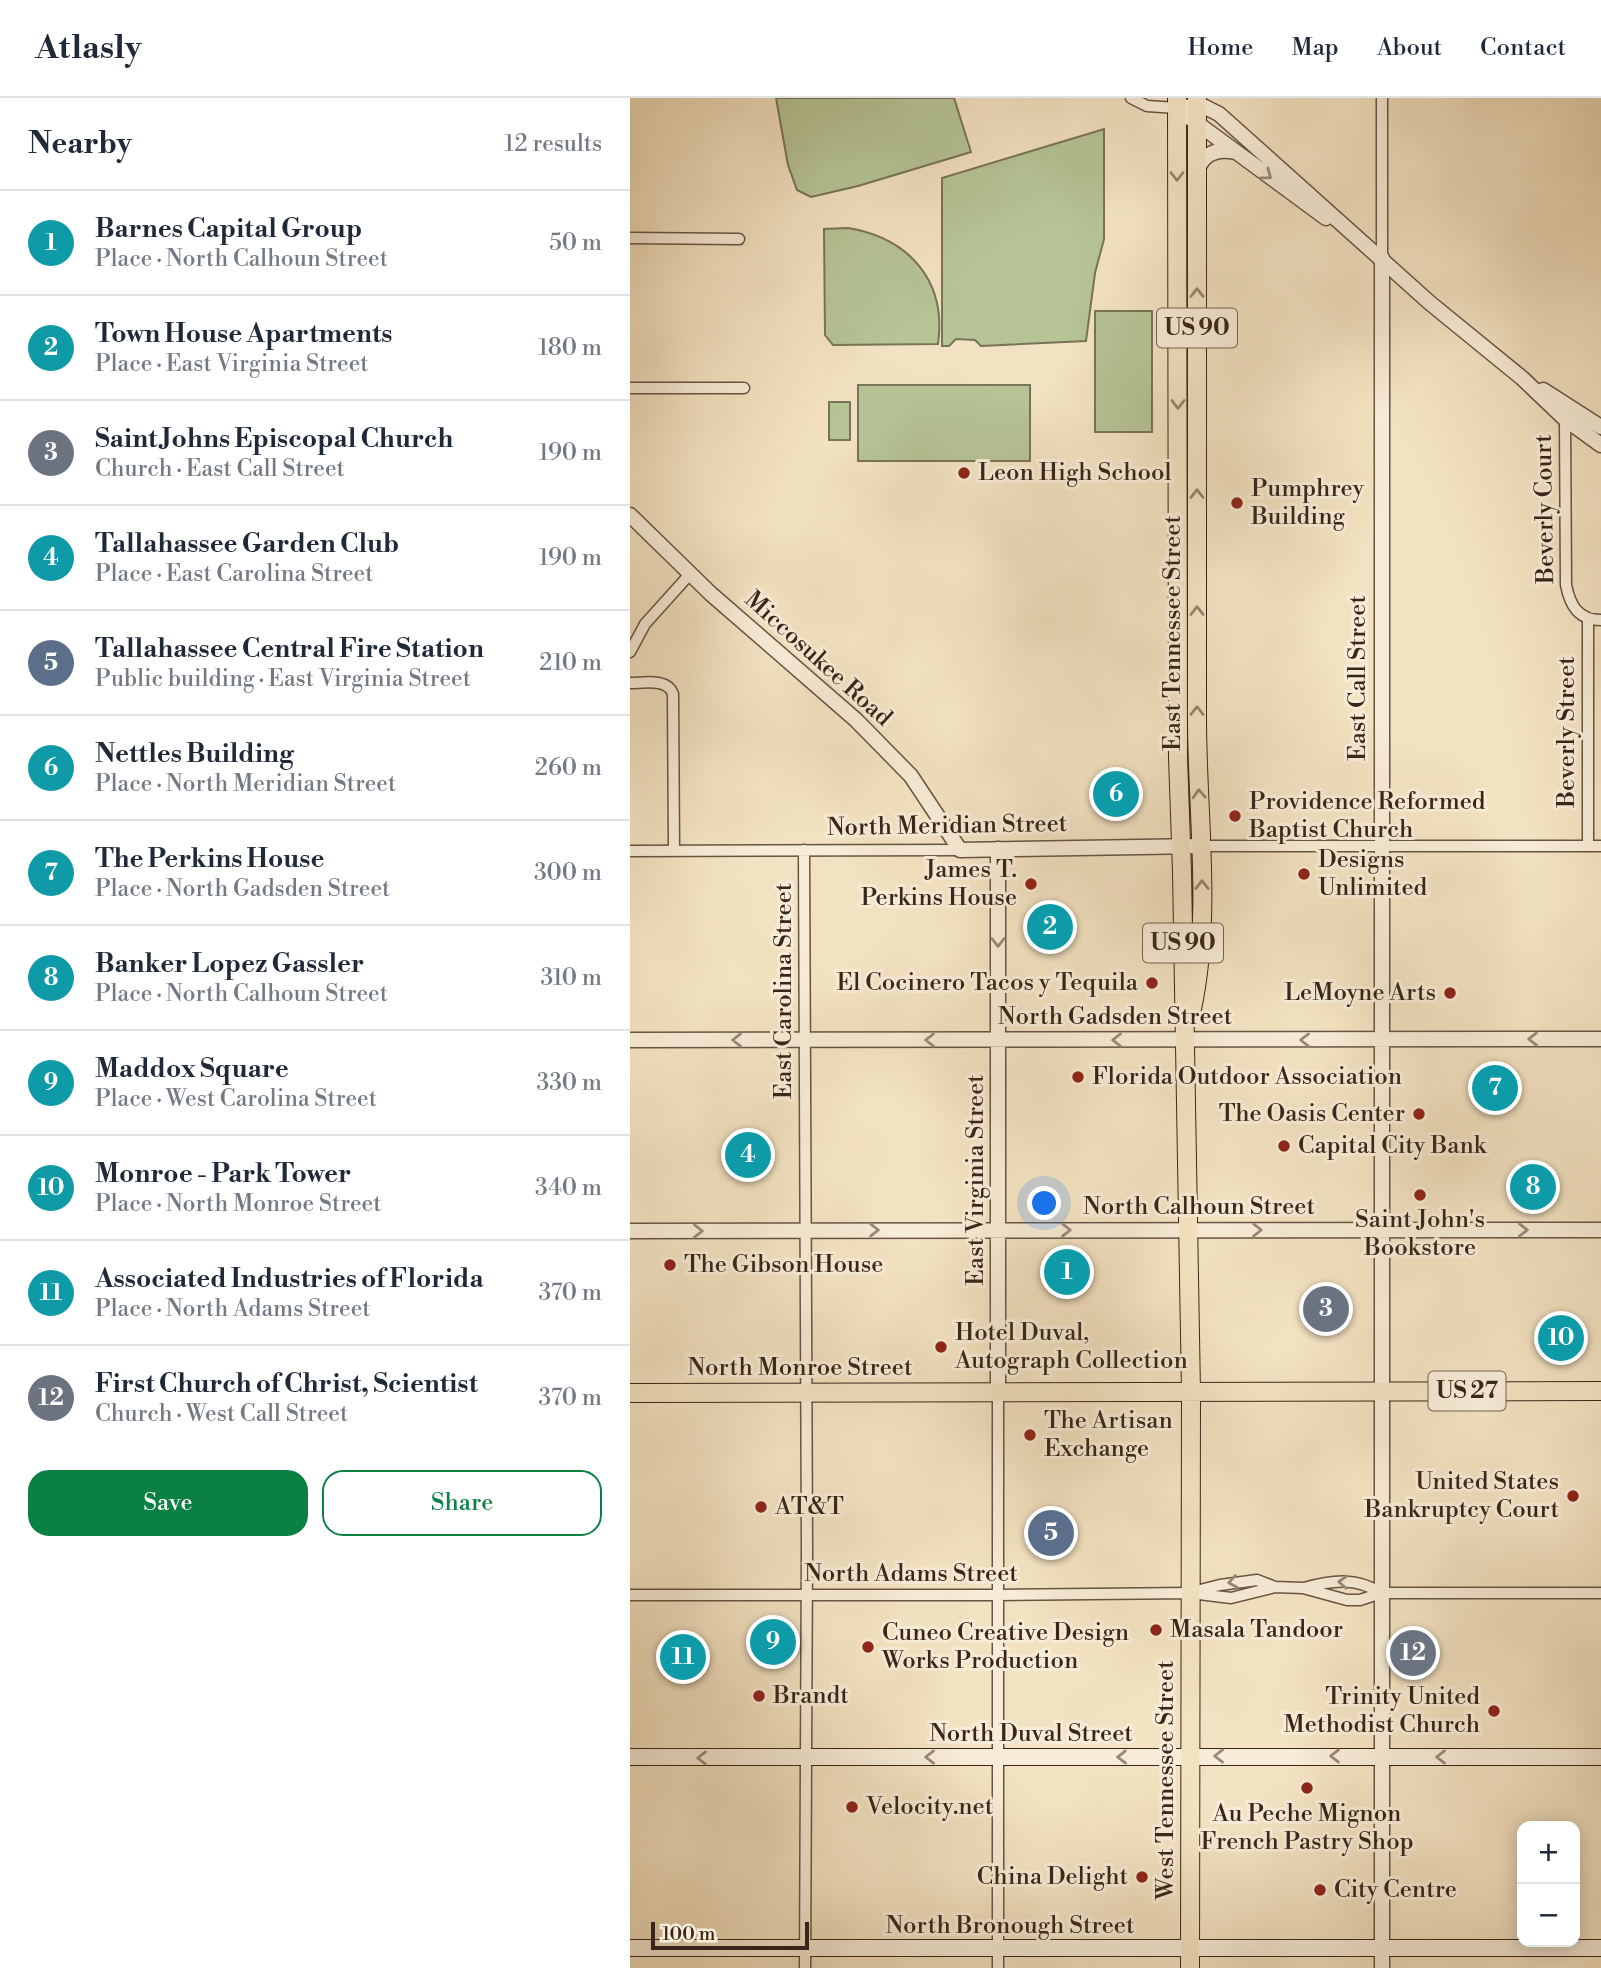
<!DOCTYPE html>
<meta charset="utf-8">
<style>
body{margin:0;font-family:"Libre Bodoni",serif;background:#f6f6f7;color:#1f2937}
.controls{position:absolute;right:21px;bottom:21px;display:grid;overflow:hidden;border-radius:14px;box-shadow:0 4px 18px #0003}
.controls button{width:63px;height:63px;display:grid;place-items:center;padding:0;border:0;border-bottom:2px solid #e0e1e3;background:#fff;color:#1f2937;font:35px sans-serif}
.scale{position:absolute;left:21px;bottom:18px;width:158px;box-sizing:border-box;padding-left:7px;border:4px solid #392519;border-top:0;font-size:19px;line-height:24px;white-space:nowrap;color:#392519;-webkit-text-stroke:5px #f7ecd7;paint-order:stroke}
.you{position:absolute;left:415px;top:1106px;width:24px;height:24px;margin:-18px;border:5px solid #fff;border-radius:50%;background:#1a73e8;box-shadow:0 0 0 10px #1a73e833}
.badge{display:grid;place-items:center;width:46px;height:46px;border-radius:50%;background:#0b8043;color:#fff;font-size:23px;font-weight:700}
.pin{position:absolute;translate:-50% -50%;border:4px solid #fff;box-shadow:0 2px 7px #0006}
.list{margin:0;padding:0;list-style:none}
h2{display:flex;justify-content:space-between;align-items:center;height:91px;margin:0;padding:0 28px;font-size:30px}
h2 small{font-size:23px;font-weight:400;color:#747a83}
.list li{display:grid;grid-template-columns:46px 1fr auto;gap:21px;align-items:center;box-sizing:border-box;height:105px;padding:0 28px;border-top:2px solid #e0e1e3}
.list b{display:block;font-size:26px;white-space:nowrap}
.list p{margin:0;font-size:23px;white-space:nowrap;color:#747a83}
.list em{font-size:23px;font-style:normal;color:#747a83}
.actions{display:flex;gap:14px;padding:21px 28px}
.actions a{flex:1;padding:16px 0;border:2px solid #0b8043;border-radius:21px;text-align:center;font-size:24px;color:#0b8043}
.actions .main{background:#0b8043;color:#fff}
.map{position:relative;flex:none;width:971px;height:1870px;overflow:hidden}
header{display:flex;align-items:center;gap:42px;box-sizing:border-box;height:98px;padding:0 35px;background:#fff;border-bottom:2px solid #e0e1e3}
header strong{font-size:33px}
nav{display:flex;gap:38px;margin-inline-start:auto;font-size:24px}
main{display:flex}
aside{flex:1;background:#fff}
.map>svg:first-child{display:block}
.green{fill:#b6c496;stroke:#787458;stroke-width:2}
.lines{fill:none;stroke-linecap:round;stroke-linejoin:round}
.minor-casing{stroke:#685443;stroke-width:13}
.tertiary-casing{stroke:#685443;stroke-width:17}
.secondary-casing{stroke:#392519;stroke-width:18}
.primary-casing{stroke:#392519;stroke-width:20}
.minor{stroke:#f7ecd7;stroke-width:10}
.tertiary{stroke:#f7ecd7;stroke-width:14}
.secondary{stroke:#f7ecd7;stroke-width:16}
.primary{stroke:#f3e2c1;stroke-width:18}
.oneway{stroke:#988878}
.oneway2{stroke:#96846d}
.poi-dot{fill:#8f2418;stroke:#f7ecd7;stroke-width:2.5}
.labels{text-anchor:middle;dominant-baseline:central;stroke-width:6;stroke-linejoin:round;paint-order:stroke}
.shield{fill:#f7ecd7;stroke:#726152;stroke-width:2}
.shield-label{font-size:23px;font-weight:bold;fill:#392519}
.poi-label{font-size:24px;fill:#392519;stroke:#f7ecd7;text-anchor:start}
.street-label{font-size:24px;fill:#392519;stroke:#f7ecd7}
</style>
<header>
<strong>Atlasly</strong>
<nav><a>Home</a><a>Map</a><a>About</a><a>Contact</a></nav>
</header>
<main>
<aside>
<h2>Nearby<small>12 results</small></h2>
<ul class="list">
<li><span class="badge" style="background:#0f9aa8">1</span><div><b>Barnes Capital Group</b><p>Place · North Calhoun Street</p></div><em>50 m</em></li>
<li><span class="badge" style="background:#0f9aa8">2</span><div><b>Town House Apartments</b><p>Place · East Virginia Street</p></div><em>180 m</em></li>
<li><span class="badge" style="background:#6b7280">3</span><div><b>Saint Johns Episcopal Church</b><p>Church · East Call Street</p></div><em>190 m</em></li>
<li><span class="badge" style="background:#0f9aa8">4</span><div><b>Tallahassee Garden Club</b><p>Place · East Carolina Street</p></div><em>190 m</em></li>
<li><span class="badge" style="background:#5c6f8a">5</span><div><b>Tallahassee Central Fire Station</b><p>Public building · East Virginia Street</p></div><em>210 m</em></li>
<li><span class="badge" style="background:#0f9aa8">6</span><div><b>Nettles Building</b><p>Place · North Meridian Street</p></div><em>260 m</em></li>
<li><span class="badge" style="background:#0f9aa8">7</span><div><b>The Perkins House</b><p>Place · North Gadsden Street</p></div><em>300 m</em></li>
<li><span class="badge" style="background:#0f9aa8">8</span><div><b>Banker Lopez Gassler</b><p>Place · North Calhoun Street</p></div><em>310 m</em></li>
<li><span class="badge" style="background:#0f9aa8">9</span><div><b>Maddox Square</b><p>Place · West Carolina Street</p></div><em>330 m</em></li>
<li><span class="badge" style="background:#0f9aa8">10</span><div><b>Monroe - Park Tower</b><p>Place · North Monroe Street</p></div><em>340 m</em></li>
<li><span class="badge" style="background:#0f9aa8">11</span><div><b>Associated Industries of Florida</b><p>Place · North Adams Street</p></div><em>370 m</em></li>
<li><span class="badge" style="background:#6b7280">12</span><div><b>First Church of Christ, Scientist</b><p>Church · West Call Street</p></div><em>370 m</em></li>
</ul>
<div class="actions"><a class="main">Save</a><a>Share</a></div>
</aside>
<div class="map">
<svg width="971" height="1870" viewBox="0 0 971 1870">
<rect width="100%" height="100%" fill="#f3e2c1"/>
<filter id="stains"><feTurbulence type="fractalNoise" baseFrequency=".00286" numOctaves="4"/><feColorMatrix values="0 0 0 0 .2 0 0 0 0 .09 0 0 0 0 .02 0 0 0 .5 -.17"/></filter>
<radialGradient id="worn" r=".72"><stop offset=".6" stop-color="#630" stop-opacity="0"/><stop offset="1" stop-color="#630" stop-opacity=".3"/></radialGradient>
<path class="green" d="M146,0H324L341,54L228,88L181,99L167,92L158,67Z
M474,31V141L465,175L456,243L351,248L345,242L326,241L319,248H312V80Z
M218,130C279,140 317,183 308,246L203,247L195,237L194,131Z
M465,213H522V334H465Z
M228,287H400V363H228Z
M199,304H220V342H199Z"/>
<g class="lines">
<defs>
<path id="minor" d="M501,0L517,8L547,10
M0,140L109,141
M752,160V0
M0,290H114
M935,321L936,487C940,507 948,522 971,522
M0,554L15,526L60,476
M0,585C14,585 38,580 43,596L44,753
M572,748H971
M958,748V520
M174,752L177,1451L175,1870
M0,753L330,752
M674,1490C702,1482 726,1479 751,1495
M566,1493L590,1487L627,1482L645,1489L673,1490L717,1502H730L751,1495H971
M0,1497H368L561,1495L601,1500L645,1489
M368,1870V1294"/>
<path id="tertiary" d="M547,10L571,7L589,16L800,205L892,280L935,321L971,347
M560,20L696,120
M567,73C573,55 587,50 605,54
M752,160V1870
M913,292L971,329
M0,417L81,496L226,622L281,678L330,752L572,748
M368,751V1294
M0,942L971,941
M0,1133L971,1132"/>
<path id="secondary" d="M0,1659H971
M0,1850H971"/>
<path id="primary" d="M547,0L548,659L552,774L561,1295L560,1870
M562,911C582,816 567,717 567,620C567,414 567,207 567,0
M0,1295L971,1293"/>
</defs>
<use href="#minor" class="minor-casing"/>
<use href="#tertiary" class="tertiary-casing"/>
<use href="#secondary" class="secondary-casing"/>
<use href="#primary" class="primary-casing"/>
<use href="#minor" class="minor"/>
<use href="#tertiary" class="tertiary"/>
<use href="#secondary" class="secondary"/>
<use href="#primary" class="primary"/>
</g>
<defs><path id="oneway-chevron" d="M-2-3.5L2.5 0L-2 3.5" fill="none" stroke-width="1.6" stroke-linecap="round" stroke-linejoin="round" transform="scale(1.75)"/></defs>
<g class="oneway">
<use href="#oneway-chevron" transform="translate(637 77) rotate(37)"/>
<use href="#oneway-chevron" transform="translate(368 844) rotate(90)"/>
<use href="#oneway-chevron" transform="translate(903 941) rotate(180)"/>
<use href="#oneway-chevron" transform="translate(107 942) rotate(180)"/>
<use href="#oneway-chevron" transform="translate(300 942) rotate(180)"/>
<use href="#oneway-chevron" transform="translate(487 942) rotate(180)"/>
<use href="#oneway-chevron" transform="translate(675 942) rotate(180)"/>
<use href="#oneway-chevron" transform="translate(244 1132)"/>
<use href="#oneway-chevron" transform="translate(436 1132)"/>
<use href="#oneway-chevron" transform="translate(627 1132)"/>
<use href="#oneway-chevron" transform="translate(893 1132)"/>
<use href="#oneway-chevron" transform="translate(68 1133)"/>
<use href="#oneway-chevron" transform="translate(603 1484) rotate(171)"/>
<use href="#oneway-chevron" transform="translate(713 1484) rotate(-177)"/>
<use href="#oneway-chevron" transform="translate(589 1658) rotate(-180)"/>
<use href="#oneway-chevron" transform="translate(705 1658) rotate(180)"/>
<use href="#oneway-chevron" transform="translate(300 1659) rotate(180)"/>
<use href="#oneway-chevron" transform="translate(492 1659) rotate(179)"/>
<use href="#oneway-chevron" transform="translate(811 1659) rotate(-180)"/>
<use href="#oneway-chevron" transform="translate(72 1660) rotate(180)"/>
</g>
<g class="oneway2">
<use href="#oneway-chevron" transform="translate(547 78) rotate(90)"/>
<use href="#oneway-chevron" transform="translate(567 195) rotate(-90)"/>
<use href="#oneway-chevron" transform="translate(548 306) rotate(90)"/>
<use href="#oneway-chevron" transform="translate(567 396) rotate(-90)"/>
<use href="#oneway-chevron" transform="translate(567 513) rotate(-90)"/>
<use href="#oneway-chevron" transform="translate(567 613) rotate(-90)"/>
<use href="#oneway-chevron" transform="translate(569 696) rotate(-93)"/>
<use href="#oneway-chevron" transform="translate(572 787) rotate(-90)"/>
</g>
<g class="poi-dot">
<circle cx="334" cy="375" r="7"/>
<circle cx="607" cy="405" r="7"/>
<circle cx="605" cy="718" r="7"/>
<circle cx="674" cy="776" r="7"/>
<circle cx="401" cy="786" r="7"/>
<circle cx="522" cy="885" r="7"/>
<circle cx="820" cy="895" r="7"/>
<circle cx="448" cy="979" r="7"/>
<circle cx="789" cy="1016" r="7"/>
<circle cx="654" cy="1048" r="7"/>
<circle cx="790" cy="1097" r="7"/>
<circle cx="40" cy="1167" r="7"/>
<circle cx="311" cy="1249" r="7"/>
<circle cx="400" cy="1337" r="7"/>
<circle cx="943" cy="1398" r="7"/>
<circle cx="131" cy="1409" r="7"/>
<circle cx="526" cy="1532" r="7"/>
<circle cx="238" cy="1549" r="7"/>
<circle cx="129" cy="1598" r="7"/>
<circle cx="864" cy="1613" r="7"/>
<circle cx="677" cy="1690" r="7"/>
<circle cx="222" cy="1709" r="7"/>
<circle cx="512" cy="1779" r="7"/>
<circle cx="690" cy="1792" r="7"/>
</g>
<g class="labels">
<g class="shield">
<rect x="527" y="210.5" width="80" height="39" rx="5"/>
<rect x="513" y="825.5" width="80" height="39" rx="5"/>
<rect x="798.5" y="1273.5" width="77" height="39" rx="5"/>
</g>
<g class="shield-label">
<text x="567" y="230">US 90</text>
<text x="553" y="845">US 90</text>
<text x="837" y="1293">US 27</text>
</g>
<g class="poi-label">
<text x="348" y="375">Leon High School</text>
<text x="621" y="391">Pumphrey<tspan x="621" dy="28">Building</tspan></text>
<text x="619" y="704">Providence Reformed<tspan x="619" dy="28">Baptist Church</tspan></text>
<text x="688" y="762">Designs<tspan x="688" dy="28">Unlimited</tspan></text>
<text x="387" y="772" text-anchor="end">James T.<tspan x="387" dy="28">Perkins House</tspan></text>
<text x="508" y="885" text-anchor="end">El Cocinero Tacos y Tequila</text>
<text x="806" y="895" text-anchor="end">LeMoyne Arts</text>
<text x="462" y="979">Florida Outdoor Association</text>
<text x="775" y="1016" text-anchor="end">The Oasis Center</text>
<text x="668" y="1048">Capital City Bank</text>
<text x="790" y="1122" text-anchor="middle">Saint John's<tspan x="790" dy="28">Bookstore</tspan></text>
<text x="54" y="1167">The Gibson House</text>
<text x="325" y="1235">Hotel Duval,<tspan x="325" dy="28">Autograph Collection</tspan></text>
<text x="414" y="1323">The Artisan<tspan x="414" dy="28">Exchange</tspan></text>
<text x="929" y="1384" text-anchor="end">United States<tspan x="929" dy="28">Bankruptcy Court</tspan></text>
<text x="145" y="1409">AT&amp;T</text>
<text x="540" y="1532">Masala Tandoor</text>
<text x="252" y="1535">Cuneo Creative Design<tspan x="252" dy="28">Works Production</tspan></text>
<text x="143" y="1598">Brandt</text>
<text x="850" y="1599" text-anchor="end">Trinity United<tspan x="850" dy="28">Methodist Church</tspan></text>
<text x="236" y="1709">Velocity.net</text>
<text x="677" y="1716" text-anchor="middle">Au Peche Mignon<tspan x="677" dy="28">French Pastry Shop</tspan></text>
<text x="498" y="1779" text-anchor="end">China Delight</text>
<text x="704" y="1792">City Centre</text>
</g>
<g class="street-label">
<text transform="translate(915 411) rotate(-91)">Beverly Court</text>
<text transform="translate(543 535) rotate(-90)">East Tennessee Street</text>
<text transform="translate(188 561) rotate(42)">Miccosukee Road</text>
<text transform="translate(728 580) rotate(-90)">East Call Street</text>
<text transform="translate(937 634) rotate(-90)">Beverly Street</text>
<text transform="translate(317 728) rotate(-1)">North Meridian Street</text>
<text transform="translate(154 893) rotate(-90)">East Carolina Street</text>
<text x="485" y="919">North Gadsden Street</text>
<text transform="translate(346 1082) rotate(-90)">East Virginia Street</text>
<text x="569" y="1109">North Calhoun Street</text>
<text x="170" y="1270">North Monroe Street</text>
<text x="281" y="1476">North Adams Street</text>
<text x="401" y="1636">North Duval Street</text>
<text transform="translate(536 1682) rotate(-90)">West Tennessee Street</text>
<text x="380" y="1828">North Bronough Street</text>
</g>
</g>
<rect width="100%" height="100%" filter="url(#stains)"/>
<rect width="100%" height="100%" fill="url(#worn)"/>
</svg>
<div class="controls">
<button>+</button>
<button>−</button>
</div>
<div class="scale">100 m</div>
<div class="you"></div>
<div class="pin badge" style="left:437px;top:1174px;background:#0f9aa8">1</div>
<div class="pin badge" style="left:420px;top:829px;background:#0f9aa8">2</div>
<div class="pin badge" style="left:696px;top:1211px;background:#6b7280">3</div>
<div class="pin badge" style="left:118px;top:1057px;background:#0f9aa8">4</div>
<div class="pin badge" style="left:421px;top:1435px;background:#5c6f8a">5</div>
<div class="pin badge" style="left:486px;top:696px;background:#0f9aa8">6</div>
<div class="pin badge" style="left:865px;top:990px;background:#0f9aa8">7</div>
<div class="pin badge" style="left:903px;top:1089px;background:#0f9aa8">8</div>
<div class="pin badge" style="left:143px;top:1544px;background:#0f9aa8">9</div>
<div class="pin badge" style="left:931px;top:1240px;background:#0f9aa8">10</div>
<div class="pin badge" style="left:53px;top:1559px;background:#0f9aa8">11</div>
<div class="pin badge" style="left:783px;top:1555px;background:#6b7280">12</div>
</div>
</main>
